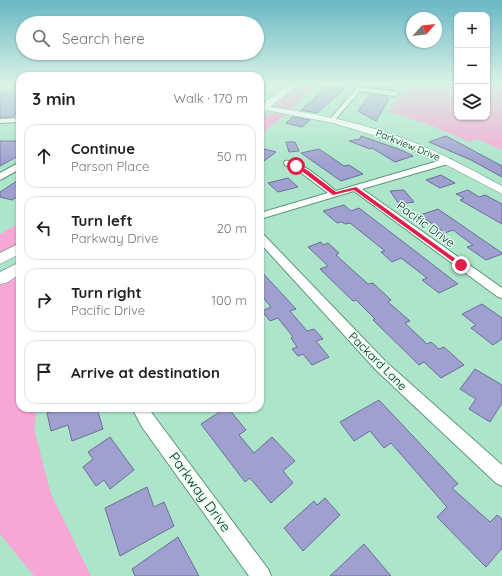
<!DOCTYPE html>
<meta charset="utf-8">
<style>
body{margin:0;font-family:Quicksand,sans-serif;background:#f6f6f6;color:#222}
.controls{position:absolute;right:12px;top:12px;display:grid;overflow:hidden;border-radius:8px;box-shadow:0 1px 3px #0004}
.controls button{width:36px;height:36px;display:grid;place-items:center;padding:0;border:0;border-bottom:1px solid #e0e0e0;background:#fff;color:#222;font:20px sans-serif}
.compass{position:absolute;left:406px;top:12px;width:36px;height:36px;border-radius:50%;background:#fff;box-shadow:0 1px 3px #0004;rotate:63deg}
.stop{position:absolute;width:12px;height:12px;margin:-9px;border:3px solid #e11d48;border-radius:50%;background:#fff}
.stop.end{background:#e11d48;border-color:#fff;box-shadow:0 1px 4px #0008}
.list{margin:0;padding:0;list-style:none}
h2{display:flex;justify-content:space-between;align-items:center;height:52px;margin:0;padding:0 16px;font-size:17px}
h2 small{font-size:13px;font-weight:400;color:#767676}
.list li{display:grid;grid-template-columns:26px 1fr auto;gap:12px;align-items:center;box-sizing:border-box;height:64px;margin:0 8px 8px;padding:0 8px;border:1px solid #e0e0e0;border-radius:12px}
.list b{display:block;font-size:15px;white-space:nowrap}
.list p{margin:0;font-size:13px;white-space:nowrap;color:#767676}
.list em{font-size:13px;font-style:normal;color:#767676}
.icon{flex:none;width:22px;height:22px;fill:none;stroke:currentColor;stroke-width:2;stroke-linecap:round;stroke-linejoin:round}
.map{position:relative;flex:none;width:502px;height:576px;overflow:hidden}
.search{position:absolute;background:#fff;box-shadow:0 1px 3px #0004;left:16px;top:16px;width:248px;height:44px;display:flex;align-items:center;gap:10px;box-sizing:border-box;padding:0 14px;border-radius:22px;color:#767676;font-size:15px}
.panel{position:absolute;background:#fff;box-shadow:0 1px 3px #0004;left:16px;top:72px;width:248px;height:340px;border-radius:12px}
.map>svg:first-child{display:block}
.green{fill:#f6a7d5}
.building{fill:#a0a0d0;stroke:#6e6e9b}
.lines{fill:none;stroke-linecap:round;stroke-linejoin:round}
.minor-casing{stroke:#60977e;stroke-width:2}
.tertiary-casing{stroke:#60977e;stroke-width:1}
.secondary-casing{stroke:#60977e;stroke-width:1}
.minor{fill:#fff;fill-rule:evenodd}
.tertiary{fill:#fff;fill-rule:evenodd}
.secondary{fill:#fff;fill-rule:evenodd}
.route{fill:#e11d48}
.labels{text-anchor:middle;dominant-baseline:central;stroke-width:3;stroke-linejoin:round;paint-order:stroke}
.far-street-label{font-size:10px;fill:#10261d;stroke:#e2fff0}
.street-label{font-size:12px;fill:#10261d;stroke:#e2fff0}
.near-street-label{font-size:14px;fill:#10261d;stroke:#e2fff0}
</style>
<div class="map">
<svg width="502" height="576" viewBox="0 0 502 576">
<rect width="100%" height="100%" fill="#ace5ca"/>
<path class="green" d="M297,84H318L289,111L276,106V102Z
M405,84H457V117H487V84H502V150L477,139L470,142L427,124L389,112L401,95Z
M271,113L286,114L260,135V118Z
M20,223V244L0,255V234Z
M20,272V408H37L34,429L51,494L91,576H34L0,534V284Z"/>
<path class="building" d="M327,84H350L317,113L301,110L324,90Z
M377,84H398L393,90L374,88Z
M13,91L14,94L20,95V108L13,117L0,118V93Z
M370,94L388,96L386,98L389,99L376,121L358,111Z
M293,117L310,120L302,127L286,123Z
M361,136L401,150L413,156L395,162L372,148L370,149L349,141L360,139Z
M446,136L502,166V177L471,160L429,142Z
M0,141H20V155L0,166Z
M286,142H295L299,151L289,152Z
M260,148L276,152L260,164Z
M319,149L344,166L349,165L363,174L341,181L301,153Z
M441,175L455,183L440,188L426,180Z
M288,178L298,187L278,192L268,183Z
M20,179V195L12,200L0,197V192Z
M404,190L414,202L399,204L390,191Z
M468,190L479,197L485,195L502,204V224L460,200L464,198L456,194Z
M344,205L351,211L359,208L458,284L439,293L422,280L427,278L401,258L392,262L381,252L385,251L350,223L345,224L342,222L337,223L323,211Z
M438,209L502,253V254L486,260L467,247L473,245L453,230L445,233L420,215Z
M321,242L323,245L328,243L339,253L336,255L368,284L373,283L391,300L388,302L410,321L405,323L427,344L431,342L439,349L444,347L464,365L441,378L424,362L419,365L373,320L375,319L356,300L353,301L320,269L328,266L308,247Z
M260,270L296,309L290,311L307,331L314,329L323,339L316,341L329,357L312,365L303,354L298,356L292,349L297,347L291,338L293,337L278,318L270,321L262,311L271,307L260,294Z
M482,304L502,318V339L493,345L471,328L476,325L462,314Z
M475,369L502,385V403L490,422L469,409L476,399L460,389Z
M379,400L458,484L452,488L490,522L497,515L502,519V548L486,567L437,517L447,507L391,443L384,448L370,431L354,441L340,422Z
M60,408H97L103,429L72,441L68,425L51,431L47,413Z
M226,408H228L246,430L239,435L254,453L272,437L295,461L283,471L293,483L271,503L250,478L245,482L201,424Z
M110,437L134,470L110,489L104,480L96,486L83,467L93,459L88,452Z
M147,487L154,507L164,502L174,526L120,556L105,508Z
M325,498L340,515L303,551L284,528L314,501L317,505Z
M178,537L199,576H135L132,569Z
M364,544L391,576H330Z"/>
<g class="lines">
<defs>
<path id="minor" d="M360,84H366L363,88L396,92L399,94L396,96L360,91L334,121H330V119Z
M20,118V122L0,123V119Z
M445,159H451L452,161L451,163L362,189L502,288V298L498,297L354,191L260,219V213L328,193L300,172L285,165L284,163L285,161C298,158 326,183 336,191Z
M20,162V169L0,180V173Z
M260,234L264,235L386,362L502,465V486L496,483L376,370L260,243Z
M132,408H148L268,569L271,576H249L142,427Z"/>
<path id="tertiary" d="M260,105C305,112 351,120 394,135C432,148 467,167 502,186V194L437,160L389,140L333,123L260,109Z"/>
<path id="secondary" d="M289,84H298L263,113L260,114V106Z
M20,243V254L0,264V253Z
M20,262V274L6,283L0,284V272Z"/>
</defs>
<use href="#minor" class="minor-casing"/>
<use href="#tertiary" class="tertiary-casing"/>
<use href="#secondary" class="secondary-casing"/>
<use href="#minor" class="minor"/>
<use href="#tertiary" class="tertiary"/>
<use href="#secondary" class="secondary"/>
</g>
<linearGradient id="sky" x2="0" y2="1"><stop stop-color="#69b7c4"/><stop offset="0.51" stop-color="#daf3e7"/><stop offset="1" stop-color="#daf3e7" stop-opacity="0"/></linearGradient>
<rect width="502" height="164" fill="url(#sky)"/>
<path class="route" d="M296,165L307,170L336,192L356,187L464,265L459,266L354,190L333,195L303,172L295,167Z"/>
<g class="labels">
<g class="far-street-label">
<text transform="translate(408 145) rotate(22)">Parkview Drive</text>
</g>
<g class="street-label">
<text transform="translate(426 224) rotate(36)">Pacific Drive</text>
<text transform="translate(378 361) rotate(45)">Packard Lane</text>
</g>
<g class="near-street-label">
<text transform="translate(200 492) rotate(54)">Parkway Drive</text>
</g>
</g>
</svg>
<div class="controls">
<button>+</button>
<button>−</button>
<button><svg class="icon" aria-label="layers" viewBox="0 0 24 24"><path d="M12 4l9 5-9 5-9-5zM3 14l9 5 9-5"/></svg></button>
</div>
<svg class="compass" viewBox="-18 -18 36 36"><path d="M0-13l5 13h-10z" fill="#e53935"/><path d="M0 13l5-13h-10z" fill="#767676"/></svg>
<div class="stop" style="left:296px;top:166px"></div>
<div class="stop end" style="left:461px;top:265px"></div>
<div class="search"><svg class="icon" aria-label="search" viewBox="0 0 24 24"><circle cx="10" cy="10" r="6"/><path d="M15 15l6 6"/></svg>Search here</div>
<section class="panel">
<h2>3 min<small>Walk · 170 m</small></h2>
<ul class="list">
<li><svg class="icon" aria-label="ahead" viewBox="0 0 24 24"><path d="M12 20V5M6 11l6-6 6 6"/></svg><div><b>Continue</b><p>Parson Place</p></div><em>50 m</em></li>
<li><svg class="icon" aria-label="left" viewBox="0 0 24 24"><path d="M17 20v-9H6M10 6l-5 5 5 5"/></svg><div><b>Turn left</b><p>Parkway Drive</p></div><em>20 m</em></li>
<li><svg class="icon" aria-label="right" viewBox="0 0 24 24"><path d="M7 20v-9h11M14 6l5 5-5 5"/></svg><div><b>Turn right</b><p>Pacific Drive</p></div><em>100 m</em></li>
<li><svg class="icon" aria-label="arrive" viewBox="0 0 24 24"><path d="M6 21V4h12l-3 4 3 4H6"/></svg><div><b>Arrive at destination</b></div></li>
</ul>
</section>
</div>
